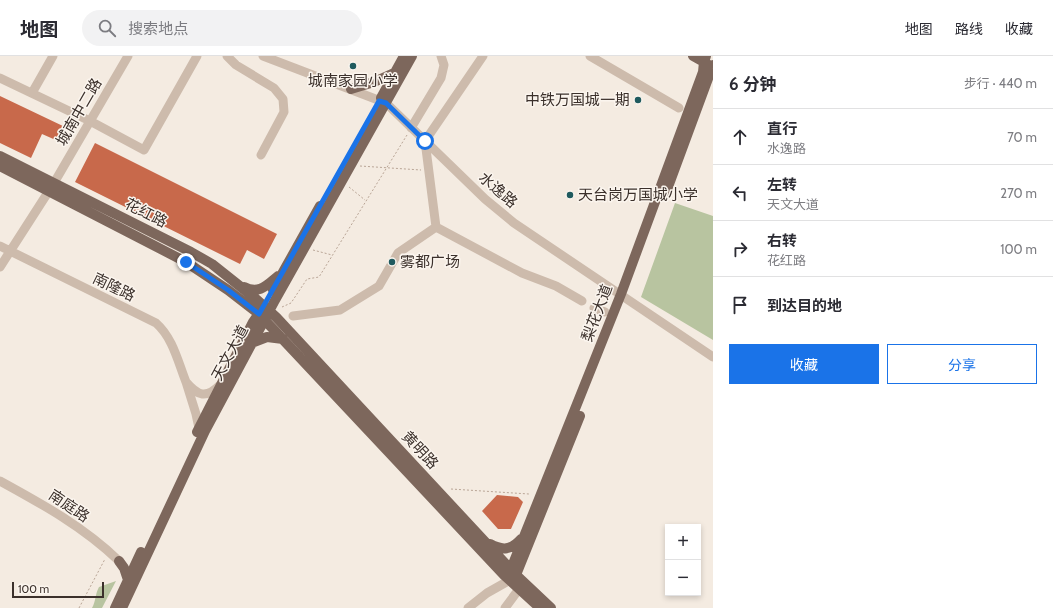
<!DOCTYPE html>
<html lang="zh">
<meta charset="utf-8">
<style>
body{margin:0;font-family:Cabin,"Noto Sans SC",sans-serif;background:#f2f2f3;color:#2b2b33}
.controls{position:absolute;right:12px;bottom:12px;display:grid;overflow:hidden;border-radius:0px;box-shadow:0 2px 6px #0003}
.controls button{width:36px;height:36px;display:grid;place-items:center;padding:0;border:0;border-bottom:1px solid #e1e1e2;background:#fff;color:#2b2b33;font:20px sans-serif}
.scale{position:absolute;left:12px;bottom:10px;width:92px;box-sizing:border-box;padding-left:4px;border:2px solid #3b302b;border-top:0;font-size:11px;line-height:14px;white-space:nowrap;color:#3b302b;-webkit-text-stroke:3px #fbf5ee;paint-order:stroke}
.stop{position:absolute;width:12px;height:12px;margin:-9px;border:3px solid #1a73e8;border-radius:50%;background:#fff}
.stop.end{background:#1a73e8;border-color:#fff;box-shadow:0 1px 4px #0008}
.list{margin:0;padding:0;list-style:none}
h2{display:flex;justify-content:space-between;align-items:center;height:52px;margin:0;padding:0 16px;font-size:17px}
h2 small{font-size:13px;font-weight:400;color:#7c7c81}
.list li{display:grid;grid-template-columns:26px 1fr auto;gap:12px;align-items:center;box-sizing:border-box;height:56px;padding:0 16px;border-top:1px solid #e1e1e2}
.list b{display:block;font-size:15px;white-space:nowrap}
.list p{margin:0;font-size:13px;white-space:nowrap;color:#7c7c81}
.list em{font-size:13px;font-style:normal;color:#7c7c81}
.actions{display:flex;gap:8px;padding:12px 16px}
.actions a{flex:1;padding:9px 0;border:1px solid #1a73e8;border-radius:0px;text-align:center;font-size:14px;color:#1a73e8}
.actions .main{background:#1a73e8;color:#fff}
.icon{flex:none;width:22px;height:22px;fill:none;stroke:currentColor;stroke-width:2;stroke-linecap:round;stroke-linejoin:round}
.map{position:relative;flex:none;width:713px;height:552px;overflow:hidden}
header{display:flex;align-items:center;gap:24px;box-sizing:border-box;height:56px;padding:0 20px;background:#fff;border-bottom:1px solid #e1e1e2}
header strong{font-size:19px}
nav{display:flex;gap:22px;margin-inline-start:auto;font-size:14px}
.search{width:280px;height:36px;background:#f2f2f3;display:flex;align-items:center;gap:10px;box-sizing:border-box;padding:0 14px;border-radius:22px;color:#7c7c81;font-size:15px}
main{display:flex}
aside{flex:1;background:#fff}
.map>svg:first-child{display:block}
.green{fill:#b8c4a0}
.building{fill:#c8694b}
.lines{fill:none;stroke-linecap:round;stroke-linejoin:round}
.path{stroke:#b9a596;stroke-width:1;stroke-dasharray:2 2;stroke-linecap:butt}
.minor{stroke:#cdbbac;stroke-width:9}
.major{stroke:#7d675c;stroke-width:10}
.route{stroke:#1a73e8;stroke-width:5}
.poi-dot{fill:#1f5a5e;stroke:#fbf5ee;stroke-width:1.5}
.labels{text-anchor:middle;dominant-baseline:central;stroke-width:3;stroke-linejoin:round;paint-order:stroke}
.poi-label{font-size:15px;fill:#3b302b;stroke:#fbf5ee;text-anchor:start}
.street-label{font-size:15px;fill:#3b302b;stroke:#fbf5ee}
</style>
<header>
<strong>地图</strong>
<div class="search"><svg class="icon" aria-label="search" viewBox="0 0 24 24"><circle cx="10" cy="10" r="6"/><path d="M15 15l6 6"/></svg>搜索地点</div>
<nav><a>地图</a><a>路线</a><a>收藏</a></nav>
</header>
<main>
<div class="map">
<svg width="713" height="552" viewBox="0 0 713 552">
<rect width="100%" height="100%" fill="#f4ebe1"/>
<path class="green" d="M675,147L713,160V284L641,241Z
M116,525L102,552H92C96,545 95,538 99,531Z"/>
<path class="building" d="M0,40L65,71L58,85L42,78L31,102L0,87Z
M95,87L277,178L264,203L247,194L240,208L75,126Z
M497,439L518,441L523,446L511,473H498L482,455Z"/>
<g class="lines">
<path class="path" d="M360,110L421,114
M349,131L365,144
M313,194L332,199
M282,251L291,247L307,223L319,221L407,79
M451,433L529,438
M79,552L105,503"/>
<path class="minor" d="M227,0L236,9L274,32L283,43L284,56L261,99
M263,0L386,47L485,143L514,167L713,301
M590,0L679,52
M0,22L90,65L144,94L197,0
M32,37L53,0
M411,72L441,22L444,9L441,0
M436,171L425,85L483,0
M0,190L156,267C173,282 178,306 186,326
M0,211L54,127L128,0
M594,252L605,256
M293,260L340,254L379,230L398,197L436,171L522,217L556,230L582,245
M199,372L196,358L186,326C198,340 206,343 220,329
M0,425C42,448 84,471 119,505
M468,552L487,537L510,524
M505,552L519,533"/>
<path class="major" d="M693,0L709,9
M351,33L374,26L394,17
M381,42L404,0
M0,100L191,196L212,208L256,243L276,261L516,519L551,552
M0,110L186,206L228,234L259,258L504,519L540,552
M665,139L713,9
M244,231C259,239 267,229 278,220
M273,234L320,150
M254,286L267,281L283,283
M197,376L253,266L262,253
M490,488C503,495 511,494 521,483
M119,505L124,512L128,524
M506,517L511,513L621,238L703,16L704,6L706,0
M511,523L516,519L580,360
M115,552L141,496
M122,552L205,375L274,246L412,0"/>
</g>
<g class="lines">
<path class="route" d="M186,206L228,234L259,258L379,45L386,47L425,85"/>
</g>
<g class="poi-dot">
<circle cx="353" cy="10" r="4"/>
<circle cx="638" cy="44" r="4"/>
<circle cx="570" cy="139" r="4"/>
<circle cx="392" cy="206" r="4"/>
</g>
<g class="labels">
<g class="poi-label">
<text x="353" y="25" text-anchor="middle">城南家园小学</text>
<text x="630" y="44" text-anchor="end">中铁万国城一期</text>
<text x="578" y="139">天台岗万国城小学</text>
<text x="400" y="206">雾都广场</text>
</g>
<g class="street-label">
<text transform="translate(79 56) rotate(-60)">城南中二路</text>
<text transform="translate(498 134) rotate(41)">水逸路</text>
<text transform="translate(146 157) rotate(27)">花红路</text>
<text transform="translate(114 231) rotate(26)">南隆路</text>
<text transform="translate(597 257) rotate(-69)">梨花大道</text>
<text transform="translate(230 297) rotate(-62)">天文大道</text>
<text transform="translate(420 394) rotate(47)">黄明路</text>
<text transform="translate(69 450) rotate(34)">南庭路</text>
</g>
</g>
</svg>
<div class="controls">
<button>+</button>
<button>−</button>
</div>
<div class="scale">100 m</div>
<div class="stop" style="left:425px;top:85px"></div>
<div class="stop end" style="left:186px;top:206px"></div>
</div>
<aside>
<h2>6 分钟<small>步行 · 440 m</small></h2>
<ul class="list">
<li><svg class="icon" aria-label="ahead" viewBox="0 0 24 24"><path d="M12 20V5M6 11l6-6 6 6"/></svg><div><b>直行</b><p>水逸路</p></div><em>70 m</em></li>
<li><svg class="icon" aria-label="left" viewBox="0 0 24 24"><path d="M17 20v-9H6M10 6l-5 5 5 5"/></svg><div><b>左转</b><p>天文大道</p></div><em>270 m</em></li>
<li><svg class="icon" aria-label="right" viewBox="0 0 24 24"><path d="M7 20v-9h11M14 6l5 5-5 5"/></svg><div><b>右转</b><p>花红路</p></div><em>100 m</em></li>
<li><svg class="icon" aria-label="arrive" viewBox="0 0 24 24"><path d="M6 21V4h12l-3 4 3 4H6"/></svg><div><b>到达目的地</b></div></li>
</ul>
<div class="actions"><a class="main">收藏</a><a>分享</a></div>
</aside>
</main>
